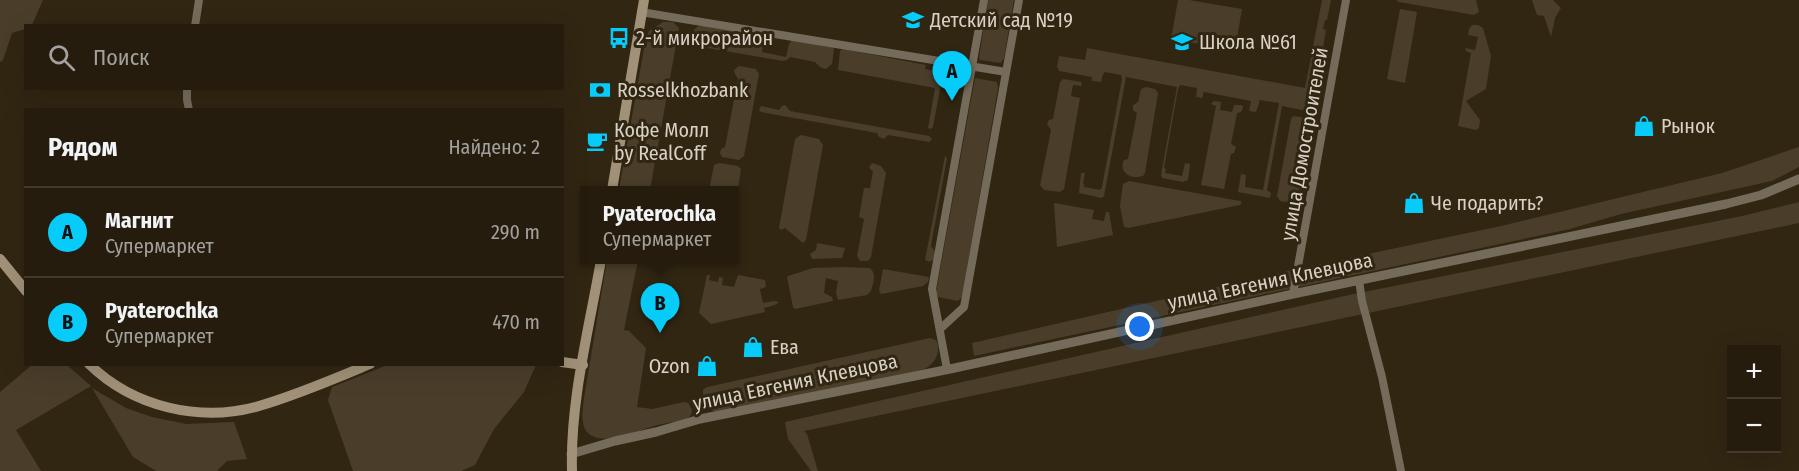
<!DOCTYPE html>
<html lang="ru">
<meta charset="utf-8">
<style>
body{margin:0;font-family:"Fira Sans Condensed",sans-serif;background:#31291c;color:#f1f3f6}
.controls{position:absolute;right:18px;bottom:18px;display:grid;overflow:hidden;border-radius:0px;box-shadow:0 6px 24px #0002}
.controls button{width:54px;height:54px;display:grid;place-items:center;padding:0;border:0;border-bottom:2px solid #423a2e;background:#251c0e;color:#f1f3f6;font:30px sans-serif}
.you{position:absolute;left:1140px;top:327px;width:21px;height:21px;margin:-15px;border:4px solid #fff;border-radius:50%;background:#1a73e8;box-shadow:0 0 0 9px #1a73e833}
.badge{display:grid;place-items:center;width:39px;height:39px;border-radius:50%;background:#07cbf9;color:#111;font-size:20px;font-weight:700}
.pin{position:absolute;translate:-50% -50px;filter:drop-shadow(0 2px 3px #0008)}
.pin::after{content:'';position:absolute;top:32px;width:21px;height:18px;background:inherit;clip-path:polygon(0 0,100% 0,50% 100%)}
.popup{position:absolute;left:580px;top:186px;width:159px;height:78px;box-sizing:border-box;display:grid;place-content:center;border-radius:0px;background:#251c0e;filter:drop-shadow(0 2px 4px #0005);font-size:20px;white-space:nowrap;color:#a3a19e}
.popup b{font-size:22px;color:#f1f3f6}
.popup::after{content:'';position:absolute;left:50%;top:100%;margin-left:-12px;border:12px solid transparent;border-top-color:#251c0e}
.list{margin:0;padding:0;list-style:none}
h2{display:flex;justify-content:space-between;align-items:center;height:78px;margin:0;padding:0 24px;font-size:26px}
h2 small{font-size:20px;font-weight:400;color:#a3a19e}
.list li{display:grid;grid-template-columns:39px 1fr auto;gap:18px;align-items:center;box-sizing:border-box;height:90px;padding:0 24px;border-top:2px solid #423a2e}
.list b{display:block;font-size:22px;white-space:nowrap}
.list p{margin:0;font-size:20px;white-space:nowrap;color:#a3a19e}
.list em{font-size:20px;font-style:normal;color:#a3a19e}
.icon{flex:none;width:33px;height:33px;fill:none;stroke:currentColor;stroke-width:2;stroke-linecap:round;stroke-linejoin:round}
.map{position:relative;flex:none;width:1799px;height:471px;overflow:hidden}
.search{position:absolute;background:#251c0e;box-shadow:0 6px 24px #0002;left:24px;top:24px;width:540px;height:66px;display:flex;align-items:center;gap:15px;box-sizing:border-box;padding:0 21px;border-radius:0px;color:#a3a19e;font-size:22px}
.panel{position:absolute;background:#251c0e;box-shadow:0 6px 24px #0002;left:24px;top:108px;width:540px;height:258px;border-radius:0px}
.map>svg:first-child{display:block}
.green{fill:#4a3e2a}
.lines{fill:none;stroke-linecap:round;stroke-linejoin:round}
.minor{stroke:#756b5b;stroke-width:8}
.tertiary{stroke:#756b5b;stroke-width:9}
.secondary{stroke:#a19178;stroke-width:10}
.labels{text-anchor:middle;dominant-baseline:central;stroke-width:6;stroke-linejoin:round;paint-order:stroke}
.poi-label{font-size:20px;fill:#d8d1c5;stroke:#312612;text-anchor:start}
.street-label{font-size:20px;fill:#d8d1c5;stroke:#312612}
</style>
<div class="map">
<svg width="1799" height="471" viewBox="0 0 1799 471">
<rect width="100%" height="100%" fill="#312612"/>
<path class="green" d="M0,0H43L32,25L26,26L25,29L12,33L3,60L0,62Z
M988,0H1014L1004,58L1001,63L980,60L979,58Z
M1178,0H1189L1242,9L1235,50L1171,39Z
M1322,0H1331L1327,20H1325L1323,29L1326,30L1312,112L1282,106L1267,190L1271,193L1270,198L1238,192L1241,174L1246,175L1245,187L1263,190L1279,103L1260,100L1256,112L1249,111L1251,101L1204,92L1202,98L1196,97L1197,88L1180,85L1178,89L1164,168L1166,169L1165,173L1182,176L1185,163L1190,164L1188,180L1183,182L1162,178L1161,175L1177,87L1126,77L1104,196L1102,198L1079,193L1081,173H1085L1083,183L1084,184V187L1100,190L1102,187L1122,79L1121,75L1105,72L1103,74L1101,82L1092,81V77L1059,71L1057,66L1059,56L1085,60L1087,48L1305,88Z
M1396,0H1476L1479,12L1474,15L1399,2Z
M1532,0H1553L1561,8L1555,18L1551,37L1544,16L1537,15Z
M1400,9L1417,12L1405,83L1387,79Z
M663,22H673L679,28L650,190H619L646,37L649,31Z
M701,25L765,37L762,52L786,57L789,44L792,40L833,47L834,49L832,64L826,69L820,67L815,62L790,57L787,60L783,61L696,46L692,42L694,30L698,26Z
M1472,25H1478L1483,28L1491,56L1486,89L1466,101L1480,120L1479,128L1476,130L1458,126L1471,53L1466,51L1465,48L1475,50L1478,37L1468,35L1469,29Z
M843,49L926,65L925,69L962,76L965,78L966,82L942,78L933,127L931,129L928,128L935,88L838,70L840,51Z
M739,66L756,69L759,74L744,156L739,160L722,157L720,153L721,149L725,147L738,79L735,74L734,70Z
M975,78L997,82L998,88L962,297L958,301L938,297L936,292Z
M1063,79L1081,82L1082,86L1073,85L1071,96L1080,98L1064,189L1060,192L1044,190L1040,185L1051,130L1047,124L1049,120L1053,119L1060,82Z
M1146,87L1155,89L1158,93L1145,173L1143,176C1132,180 1118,173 1124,160L1128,159L1137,113L1133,110V105L1138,102L1141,89Z
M1214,101L1221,102L1220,110L1232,112L1234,105H1242L1243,108L1241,112L1237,113L1231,144L1236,147L1234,153L1231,154L1224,189L1201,185L1216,106L1211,104Z
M785,105L790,111L929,136L932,139L929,142L888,135L884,139L879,137L877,133L761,112L759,110L761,106L779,110L782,106Z
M1293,116L1313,119L1298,204L1280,201L1277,196L1291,119Z
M801,135L819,139L823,145L806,240L803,243L785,228L781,230L779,228L795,139Z
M1799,147V167L1772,181L1621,214L1570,229L974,356L972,343L1292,270L1501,226L1722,173Z
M945,156L947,158L931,246L935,252L934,259L930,262L925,260Z
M719,163L738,166L741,169L735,208V190H709L714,165Z
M872,163L881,166L886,173L871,257L868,261H860L857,256L864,219L859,217L864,188H870L873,171L869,168Z
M1129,181L1240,201L1242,202L1240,205L1128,228L1124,227L1120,206L1123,184Z
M1799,202V223L804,431L807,434L818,471H811L788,439L785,422L1349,295L1742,216Z
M1054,203L1094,210L1092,219L1104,221L1106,212H1109L1113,235L1057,247Z
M817,243L845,248L842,258L812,259L810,254L816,250Z
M607,260H638L624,330L629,331L646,348L637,407L652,409L684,402L688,403C691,408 694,411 690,416C685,422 662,423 654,426C637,431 594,451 584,427C581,418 583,407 584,398Z
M842,267L870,268C877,274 873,283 871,291L867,295L838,300L836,292L838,281L826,278L824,293L832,297L833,301L795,309L793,307L787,277L788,276L813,268Z
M883,269L929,277L928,282L923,286L881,294L879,290Z
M707,275H710L709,280L718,282L719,277L723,278L722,285L734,287L738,275L765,280L766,287L760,289L763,303L774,301L779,302L775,305L764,308L765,312L711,324L699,313Z
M930,338L936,340C942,353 934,365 922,370L718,413L708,409L703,398V390L707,387Z
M33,364L67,365L91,386L16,430L41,471H0V392Z
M390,364H536V365L524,392L494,429L475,465L461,471H353L328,400L332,387Z
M92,388L126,408L152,417L186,424L234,422L247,459L227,461L217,471H156L133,457Z"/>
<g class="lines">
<path class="minor" d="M641,12L1006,72
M195,26L199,0
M187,88V100L189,110
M1359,280L1362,301L1382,377L1401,471
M1293,294L1346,0
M940,329L964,307L1019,0
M947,369L932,289L984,0"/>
<path class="tertiary" d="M571,454L615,441L656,432L700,419L950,369L1293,294L1726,204L1761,195L1799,179"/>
<path class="secondary" d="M612,190L644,0
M0,259L26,291
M562,362L583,365
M89,364C133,407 200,423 259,406C297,395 334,379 370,364
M572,471C570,401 589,329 601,260"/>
</g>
<defs>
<symbol id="school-bare" viewBox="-9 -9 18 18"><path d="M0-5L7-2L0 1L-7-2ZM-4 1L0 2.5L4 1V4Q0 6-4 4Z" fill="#07cbf9" stroke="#312612" stroke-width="2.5" paint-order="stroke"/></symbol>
<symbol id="bus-bare" viewBox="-9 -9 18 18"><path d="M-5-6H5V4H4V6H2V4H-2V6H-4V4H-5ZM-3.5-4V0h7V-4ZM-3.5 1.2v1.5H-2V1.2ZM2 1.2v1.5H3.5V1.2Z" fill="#07cbf9" stroke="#312612" stroke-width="2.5" paint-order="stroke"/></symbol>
<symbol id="bank-bare" viewBox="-9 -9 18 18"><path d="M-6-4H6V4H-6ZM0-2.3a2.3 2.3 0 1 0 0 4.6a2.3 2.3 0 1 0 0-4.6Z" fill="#07cbf9" stroke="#312612" stroke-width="2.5" paint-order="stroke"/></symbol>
<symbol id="shop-bare" viewBox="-9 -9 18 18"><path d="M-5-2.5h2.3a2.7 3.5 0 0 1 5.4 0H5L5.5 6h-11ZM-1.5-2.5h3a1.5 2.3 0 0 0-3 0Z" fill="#07cbf9" stroke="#312612" stroke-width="2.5" paint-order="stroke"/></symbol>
<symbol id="cafe-bare" viewBox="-9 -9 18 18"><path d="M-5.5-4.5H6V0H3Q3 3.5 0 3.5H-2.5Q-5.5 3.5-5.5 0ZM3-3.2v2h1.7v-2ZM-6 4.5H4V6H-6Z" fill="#07cbf9" stroke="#312612" stroke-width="2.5" paint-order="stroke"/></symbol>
</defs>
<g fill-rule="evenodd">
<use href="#school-bare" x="898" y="5" width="30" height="30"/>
<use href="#bus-bare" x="604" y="23" width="30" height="30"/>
<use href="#school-bare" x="1167" y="27" width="30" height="30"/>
<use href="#bank-bare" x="585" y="75" width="30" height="30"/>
<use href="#shop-bare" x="1629" y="111" width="30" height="30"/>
<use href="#cafe-bare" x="582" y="126" width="30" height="30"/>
<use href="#shop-bare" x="1399" y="188" width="30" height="30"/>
<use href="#shop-bare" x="738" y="332" width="30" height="30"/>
<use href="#shop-bare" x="692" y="351" width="30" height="30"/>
</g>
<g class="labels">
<g class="poi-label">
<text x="930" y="20">Детский сад №19</text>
<text x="636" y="38">2-й микрорайон</text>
<text x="1199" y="42">Школа №61</text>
<text x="617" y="90">Rosselkhozbank</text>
<text x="1661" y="126">Рынок</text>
<text x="614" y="130">Кофе Молл<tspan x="614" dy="23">by RealCoff</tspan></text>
<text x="1431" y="203">Че подарить?</text>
<text x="770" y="347">Ева</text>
<text x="690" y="366" text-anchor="end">Ozon</text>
</g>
<g class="street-label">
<text transform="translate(1304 144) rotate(-80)">улица Домостроителей</text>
<text transform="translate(1270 281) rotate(-12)">улица Евгения Клевцова</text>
<text transform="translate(795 382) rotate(-12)">улица Евгения Клевцова</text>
</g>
</g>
</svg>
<div class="controls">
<button>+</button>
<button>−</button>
</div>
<div class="you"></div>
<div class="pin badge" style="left:952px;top:101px">A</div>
<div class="pin badge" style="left:660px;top:333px">B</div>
<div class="popup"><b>Pyaterochka</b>Супермаркет</div>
<div class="search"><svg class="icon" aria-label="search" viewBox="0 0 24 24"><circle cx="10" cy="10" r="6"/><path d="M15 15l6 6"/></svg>Поиск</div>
<section class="panel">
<h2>Рядом<small>Найдено: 2</small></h2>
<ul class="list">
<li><span class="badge">A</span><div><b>Магнит</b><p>Супермаркет</p></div><em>290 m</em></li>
<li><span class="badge">B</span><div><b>Pyaterochka</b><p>Супермаркет</p></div><em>470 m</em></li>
</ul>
</section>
</div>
